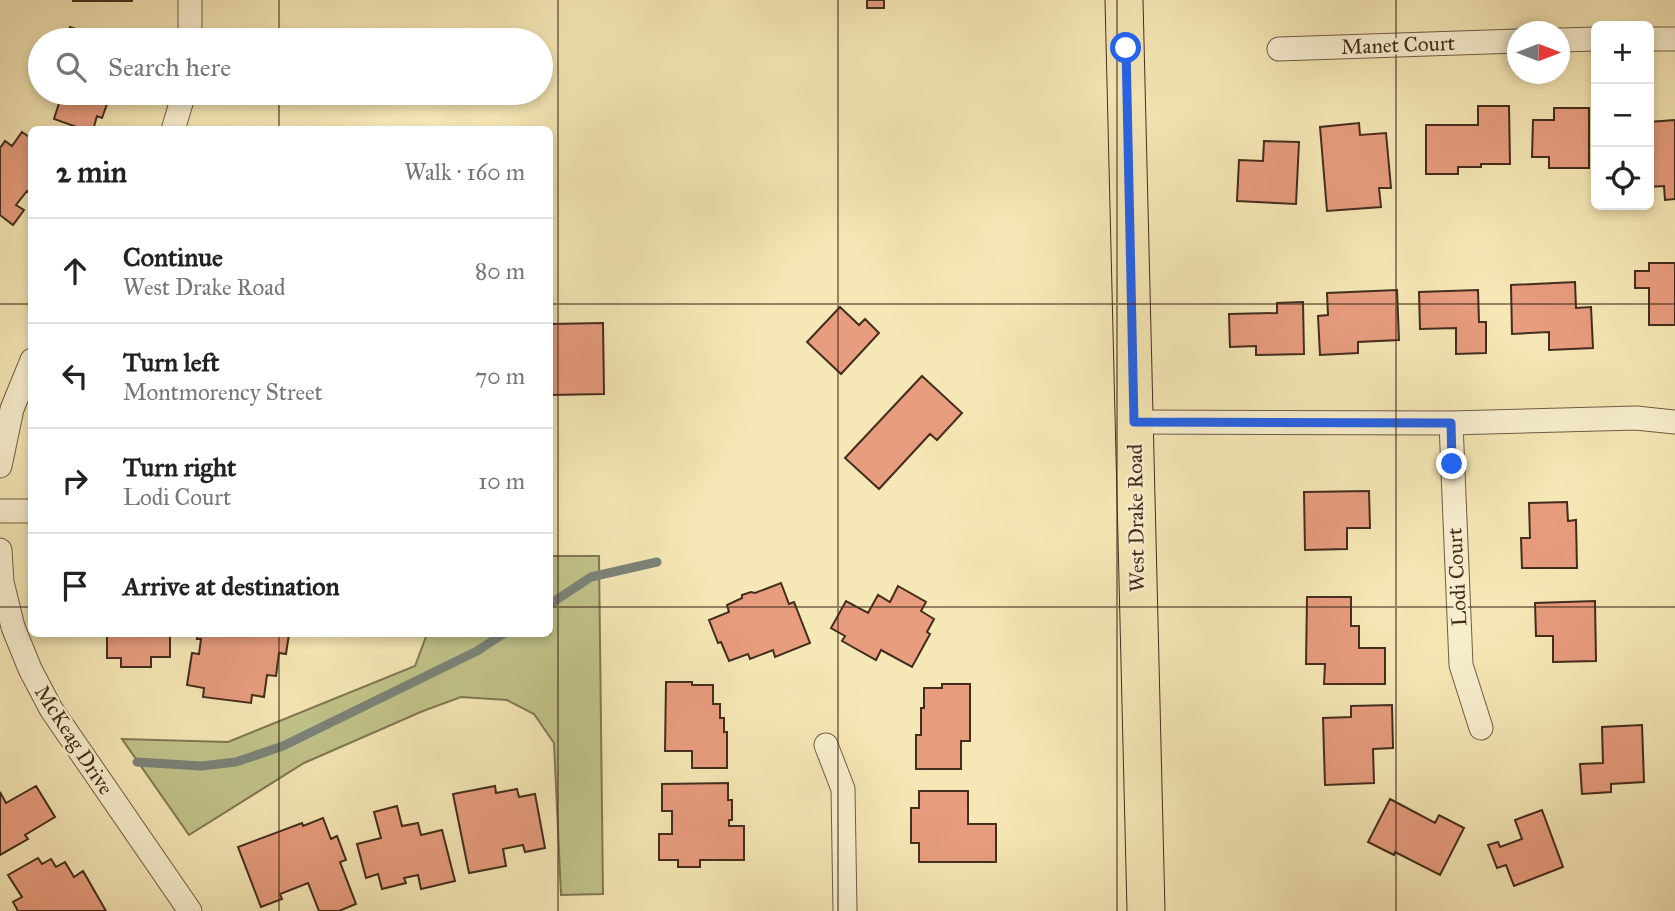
<!DOCTYPE html>
<meta charset="utf-8">
<style>
body{margin:0;font-family:"IM FELL Great Primer",serif;background:#f2f2f2;color:#222}
.controls{position:absolute;right:21px;top:21px;display:grid;overflow:hidden;border-radius:10px;box-shadow:0 4px 10px #0003}
.controls button{width:63px;height:63px;display:grid;place-items:center;padding:0;border:0;border-bottom:2px solid #e0e0e0;background:#fff;color:#222;font:35px sans-serif}
.compass{position:absolute;left:1507px;top:21px;width:63px;height:63px;border-radius:50%;background:#fff;box-shadow:0 4px 10px #0003;rotate:90deg}
.stop{position:absolute;width:21px;height:21px;margin:-16px;border:5px solid #2563eb;border-radius:50%;background:#fff}
.stop.end{background:#2563eb;border-color:#fff;box-shadow:0 2px 7px #0008}
.list{margin:0;padding:0;list-style:none}
h2{display:flex;justify-content:space-between;align-items:center;height:91px;margin:0;padding:0 28px;font-size:30px}
h2 small{font-size:23px;font-weight:400;color:#767676}
.list li{display:grid;grid-template-columns:46px 1fr auto;gap:21px;align-items:center;box-sizing:border-box;height:105px;padding:0 28px;border-top:2px solid #e0e0e0}
.list b{display:block;font-size:26px;white-space:nowrap}
.list p{margin:0;font-size:23px;white-space:nowrap;color:#767676}
.list em{font-size:23px;font-style:normal;color:#767676}
.icon{flex:none;width:38px;height:38px;fill:none;stroke:currentColor;stroke-width:2;stroke-linecap:round;stroke-linejoin:round}
.map{position:relative;flex:none;width:1675px;height:911px;overflow:hidden}
.search{position:absolute;background:#fff;box-shadow:0 4px 10px #0003;left:28px;top:28px;width:525px;height:77px;display:flex;align-items:center;gap:18px;box-sizing:border-box;padding:0 24px;border-radius:38px;color:#767676;font-size:26px}
.panel{position:absolute;background:#fff;box-shadow:0 4px 10px #0003;left:28px;top:126px;width:525px;height:511px;border-radius:10px}
.map>svg:first-child{display:block}
.green{fill:#c1c48a;stroke:#827854;stroke-width:2}
.lines{fill:none;stroke-linecap:round;stroke-linejoin:round}
.stream{stroke:#7b8479;stroke-width:9}
.building{fill:#e89d7e;stroke:#432d1d;stroke-width:2}
.street-casing{stroke:#705c43;stroke-width:25}
.primary-casing{stroke:#432d1d;stroke-width:39}
.street{stroke:#f9f0d0;stroke-width:23}
.primary{stroke:#f6e8b6;stroke-width:37}
.route{stroke:#2563eb;stroke-width:9}
.grid{fill:none;stroke:#432d1d;stroke-width:2;stroke-opacity:0.55}
.labels{text-anchor:middle;dominant-baseline:central;stroke-width:5;stroke-linejoin:round;paint-order:stroke}
.street-label{font-size:21px;fill:#432d1d;stroke:#f9f0d0}
</style>
<div class="map">
<svg width="1675" height="911" viewBox="0 0 1675 911">
<rect width="100%" height="100%" fill="#f6e8b6"/>
<filter id="stains"><feTurbulence type="fractalNoise" baseFrequency=".00286" numOctaves="4"/><feColorMatrix values="0 0 0 0 .2 0 0 0 0 .09 0 0 0 0 .02 0 0 0 .5 -.17"/></filter>
<radialGradient id="worn" r=".72"><stop offset=".6" stop-color="#630" stop-opacity="0"/><stop offset="1" stop-color="#630" stop-opacity=".3"/></radialGradient>
<path class="green" d="M550,556H599L603,894L561,895L554,743L534,714L507,700L461,697L423,711L304,763L189,835L122,739L228,742L415,666L427,634H550Z"/>
<g class="lines">
<path class="stream" d="M550,604L591,577L657,562
M137,762L201,766L236,762L283,746L477,651L503,634"/>
</g>
<path class="building" d="M73,0H132V1H73Z
M867,0H884V8H867Z
M70,27L109,40H66Z
M48,93H111L102,118L97,116L93,130H85L54,119L60,100L47,96Z
M1478,106H1509L1510,164H1481V167H1458V174H1426V125H1478Z
M1554,108H1589V168H1549V157H1532L1533,120H1554Z
M1675,120V199L1665,200L1664,186L1649,187V122Z
M1359,123L1360,135L1386,133L1391,188H1379L1381,207L1327,211L1320,127Z
M22,132L32,139V194L27,191L16,205L24,210L13,225L0,215V148L5,141L12,146Z
M1264,141L1299,142L1296,204L1237,201L1239,160L1263,161Z
M1649,263H1675V325H1649V288H1635V271H1649Z
M1575,282L1576,308L1591,307L1593,348L1549,350V332L1512,334L1511,285Z
M1397,290L1399,340L1358,342V353L1320,355L1318,316L1328,315L1327,293Z
M1478,290L1479,322H1486V353L1456,354V328L1420,329L1419,292Z
M1303,302L1304,354L1256,355V346L1230,347L1229,314L1277,313V303Z
M840,307L859,325L865,319L879,333L841,374L807,342Z
M603,323L604,394L550,395V324Z
M922,376L962,413L937,440L930,434L879,489L845,458Z
M1369,491L1370,528H1347V549L1305,550L1304,492Z
M1567,502L1568,521L1576,520L1577,568H1522L1521,538H1530L1529,503Z
M781,583L789,604L794,602L810,643L775,657L773,650L750,659L748,654L729,661L721,642L718,643L709,620L729,612L727,605L742,598V595L751,592L755,593Z
M898,586L926,602L921,611L934,619L927,632L930,634L912,667L881,650L876,660L842,641L845,636L831,628L846,601L868,613L878,595L890,602Z
M1307,597H1351V626H1359V648H1385V684H1324L1325,664H1306Z
M1595,601L1596,661L1553,662V636H1536L1535,603Z
M107,634H170V657H151V667H121V658H107Z
M198,634H289L286,654L279,653L276,676L267,675L264,697L252,695L251,703L203,697L204,688L187,685L192,653L199,654L201,639H197Z
M666,682H692V685H713V704H720V718H724V732H727V768H692V751H665Z
M942,684H970V741H961V769H916V735H921V708H924V688H942Z
M1392,705L1393,748L1373,749L1374,783L1325,785L1323,718L1351,717V706Z
M1642,725L1644,782L1611,784V792L1582,794L1580,764L1603,763L1602,727Z
M728,783V800H732V820H729V826H744V860H700V867H678V860H659V834H672V811H662V784Z
M36,786L55,817L25,835L28,839L0,855V792L6,803Z
M495,786L496,793L517,789L519,797L535,794L545,848L525,852L523,845L503,849L506,866L469,873L453,794Z
M919,791H968V824H996V862H919V843H911V808H919Z
M1390,799L1435,823L1439,815L1464,828L1440,875L1395,852L1394,855L1368,842Z
M397,806L402,826L418,823L421,835L442,830L455,881L421,889L418,875L404,878L406,883L382,889L378,874L366,878L357,844L381,838L374,812Z
M1542,810L1563,867L1514,886L1506,865L1497,868L1488,845L1498,842L1500,847L1522,839L1515,820Z
M323,818L331,839L337,836L346,860L340,862L356,904L339,911H319L308,883L280,894L282,899L261,907L238,847L302,823L303,826Z
M38,858L42,864L51,859L56,867L65,862L74,877L83,871L106,911H18L13,902L22,897L8,875Z"/>
<g class="lines">
<defs>
<path id="street" d="M1649,39H1675
M190,40V0
M1560,40L1596,39
M1279,49L1518,41
M173,130L184,93
M1134,422L1451,423L1636,418L1675,422
M1451,423L1461,665L1481,728
M0,466L12,409L32,360
M0,511H32
M0,550L2,582L13,627L30,669L51,709L190,911
M826,745L843,789L845,911"/>
<path id="primary" d="M1124,0L1146,911"/>
</defs>
<use href="#street" class="street-casing"/>
<use href="#primary" class="primary-casing"/>
<use href="#street" class="street"/>
<use href="#primary" class="primary"/>
</g>
<g class="lines">
<path class="route" d="M1126,48L1134,422L1451,423L1452,464"/>
</g>
<path class="grid" d="M279,0V40M558,0V911M838,0V911M1117,0V911M1396,0V911M279,93V130M0,304H32M550,304H1675M0,607H32M550,607H1675M279,634V911"/>
<g class="labels">
<g class="street-label">
<text transform="translate(1398 45) rotate(-2)">Manet Court</text>
<text transform="translate(1136 518) rotate(-91)">West Drake Road</text>
<text transform="translate(1457 577) rotate(-93)">Lodi Court</text>
<text transform="translate(74 740) rotate(57)">McKeag Drive</text>
</g>
</g>
<rect width="100%" height="100%" filter="url(#stains)"/>
<rect width="100%" height="100%" fill="url(#worn)"/>
</svg>
<div class="controls">
<button>+</button>
<button>−</button>
<button><svg class="icon" aria-label="locate" viewBox="0 0 24 24"><circle cx="12" cy="12" r="6"/><path d="M12 2v4M12 18v4M2 12h4M18 12h4"/></svg></button>
</div>
<svg class="compass" viewBox="-18 -18 36 36"><path d="M0-13l5 13h-10z" fill="#e53935"/><path d="M0 13l5-13h-10z" fill="#767676"/></svg>
<div class="stop" style="left:1126px;top:48px"></div>
<div class="stop end" style="left:1452px;top:464px"></div>
<div class="search"><svg class="icon" aria-label="search" viewBox="0 0 24 24"><circle cx="10" cy="10" r="6"/><path d="M15 15l6 6"/></svg>Search here</div>
<section class="panel">
<h2>2 min<small>Walk · 160 m</small></h2>
<ul class="list">
<li><svg class="icon" aria-label="ahead" viewBox="0 0 24 24"><path d="M12 20V5M6 11l6-6 6 6"/></svg><div><b>Continue</b><p>West Drake Road</p></div><em>80 m</em></li>
<li><svg class="icon" aria-label="left" viewBox="0 0 24 24"><path d="M17 20v-9H6M10 6l-5 5 5 5"/></svg><div><b>Turn left</b><p>Montmorency Street</p></div><em>70 m</em></li>
<li><svg class="icon" aria-label="right" viewBox="0 0 24 24"><path d="M7 20v-9h11M14 6l5 5-5 5"/></svg><div><b>Turn right</b><p>Lodi Court</p></div><em>10 m</em></li>
<li><svg class="icon" aria-label="arrive" viewBox="0 0 24 24"><path d="M6 21V4h12l-3 4 3 4H6"/></svg><div><b>Arrive at destination</b></div></li>
</ul>
</section>
</div>
